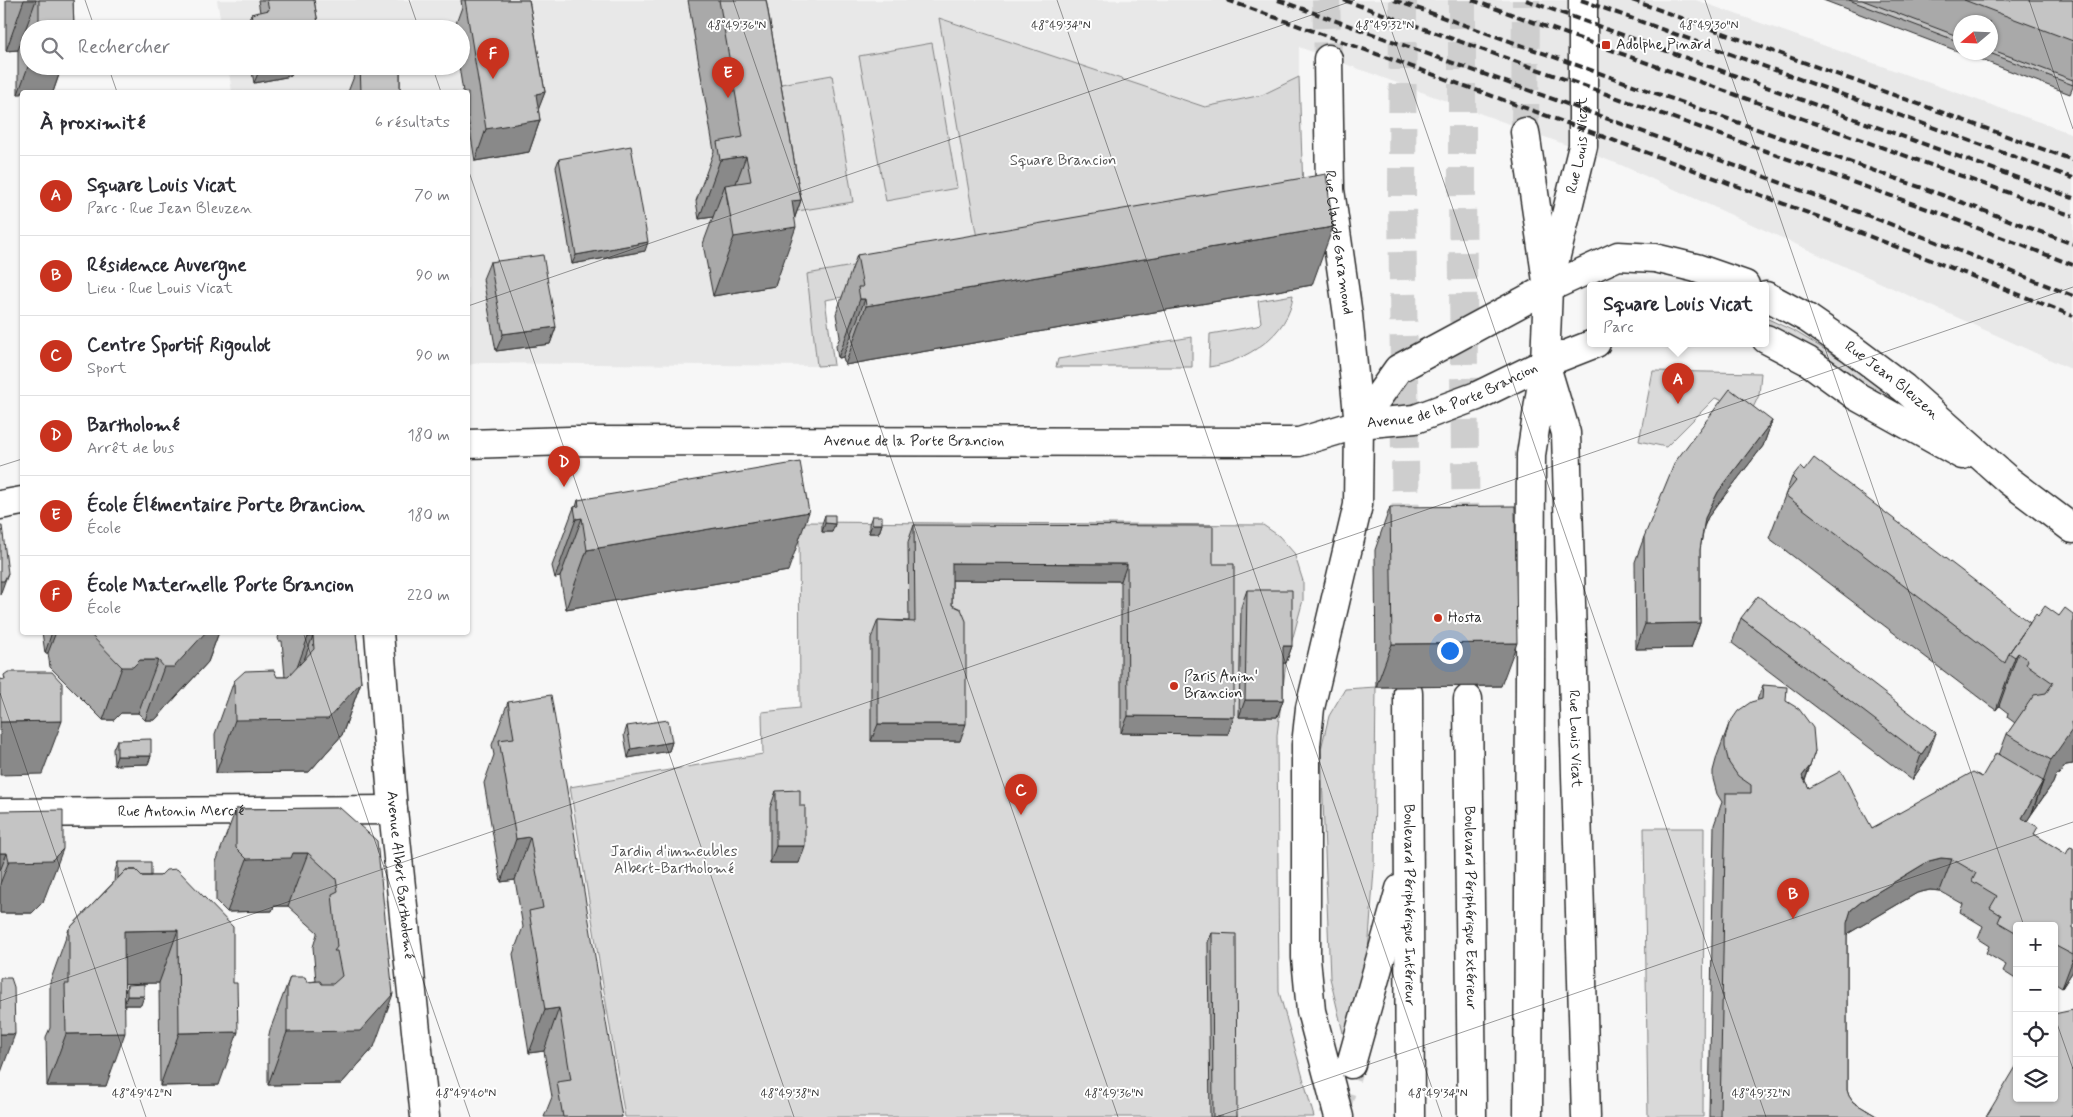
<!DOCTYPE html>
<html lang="fr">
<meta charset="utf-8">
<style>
body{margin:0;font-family:Mynerve,sans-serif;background:#f2f2f3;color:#2b2b33}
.controls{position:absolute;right:15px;bottom:15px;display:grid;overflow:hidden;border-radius:5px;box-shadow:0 1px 4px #0004}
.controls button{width:45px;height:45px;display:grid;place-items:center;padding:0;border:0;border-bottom:1px solid #e1e1e2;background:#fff;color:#2b2b33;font:25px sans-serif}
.compass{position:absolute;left:1953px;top:15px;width:45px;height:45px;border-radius:50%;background:#fff;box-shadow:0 1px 4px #0004;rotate:251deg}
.you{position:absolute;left:1449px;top:650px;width:18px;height:18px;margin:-12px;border:4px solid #fff;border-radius:50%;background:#1a73e8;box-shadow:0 0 0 8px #1a73e833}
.badge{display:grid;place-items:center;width:32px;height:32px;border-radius:50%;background:#c8321e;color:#fff;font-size:16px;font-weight:700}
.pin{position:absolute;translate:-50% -41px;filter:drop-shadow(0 1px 2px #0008)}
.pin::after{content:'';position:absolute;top:26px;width:18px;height:15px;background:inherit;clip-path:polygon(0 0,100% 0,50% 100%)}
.popup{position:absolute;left:1587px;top:282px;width:182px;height:65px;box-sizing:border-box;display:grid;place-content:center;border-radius:5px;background:#fff;filter:drop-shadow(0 1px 4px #0005);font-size:16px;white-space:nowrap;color:#7c7c81}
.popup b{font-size:19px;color:#2b2b33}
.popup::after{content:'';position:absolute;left:50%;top:100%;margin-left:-10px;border:10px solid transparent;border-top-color:#fff}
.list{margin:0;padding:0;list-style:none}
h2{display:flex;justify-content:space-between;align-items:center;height:65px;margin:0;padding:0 20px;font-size:21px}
h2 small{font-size:16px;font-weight:400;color:#7c7c81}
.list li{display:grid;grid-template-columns:32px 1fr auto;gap:15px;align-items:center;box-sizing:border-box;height:80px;padding:0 20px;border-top:1px solid #e1e1e2}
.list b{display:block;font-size:19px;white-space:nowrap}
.list p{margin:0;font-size:16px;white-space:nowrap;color:#7c7c81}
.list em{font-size:16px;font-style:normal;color:#7c7c81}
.icon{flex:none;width:28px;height:28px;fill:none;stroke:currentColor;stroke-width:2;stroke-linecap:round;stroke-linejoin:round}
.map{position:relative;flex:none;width:2073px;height:1117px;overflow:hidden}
.search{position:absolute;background:#fff;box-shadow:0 1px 4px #0004;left:20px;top:20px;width:450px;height:55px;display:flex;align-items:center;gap:12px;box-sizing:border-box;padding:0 18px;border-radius:28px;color:#7c7c81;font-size:19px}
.panel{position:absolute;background:#fff;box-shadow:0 1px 4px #0004;left:20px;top:90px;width:450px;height:545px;border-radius:5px}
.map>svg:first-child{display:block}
.built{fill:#e8e8e8}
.green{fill:#d9d9d9;stroke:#828282}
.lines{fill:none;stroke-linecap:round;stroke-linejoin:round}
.minor-tunnel{stroke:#cecece;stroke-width:28;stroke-dasharray:28 14;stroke-linecap:butt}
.highway-tunnel{stroke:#cecece;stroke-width:28;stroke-dasharray:28 14;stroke-linecap:butt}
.minor-casing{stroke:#2b2b2b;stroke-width:31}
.major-casing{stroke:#2b2b2b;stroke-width:31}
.highway-casing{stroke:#2b2b2b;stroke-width:31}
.minor{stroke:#fff;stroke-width:28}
.major{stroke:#fff;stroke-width:28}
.highway{stroke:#fff;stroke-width:28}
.rail{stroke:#2b2b2b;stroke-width:4;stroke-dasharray:8 4;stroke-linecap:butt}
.wall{fill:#a9a9a9;stroke:#2b2b2b}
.shaded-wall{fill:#898989;stroke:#2b2b2b}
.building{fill:#c4c4c4;stroke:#2b2b2b}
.ticks{fill:none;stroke:#2b2b2b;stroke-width:1;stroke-opacity:0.45}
.poi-dot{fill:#c8321e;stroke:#fff;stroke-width:2}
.labels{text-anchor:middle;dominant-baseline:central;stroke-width:4;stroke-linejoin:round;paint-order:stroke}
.poi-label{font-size:15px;fill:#2b2b2b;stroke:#fff;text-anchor:start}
.street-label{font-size:15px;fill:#2b2b2b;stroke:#fff}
.park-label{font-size:15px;fill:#565656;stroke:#fff}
.ticks-label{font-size:12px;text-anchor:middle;fill:#2b2b2b;stroke:#fff;stroke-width:4;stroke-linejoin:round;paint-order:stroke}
</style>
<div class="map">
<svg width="2073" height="1117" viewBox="0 0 2073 1117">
<rect width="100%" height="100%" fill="#f7f7f7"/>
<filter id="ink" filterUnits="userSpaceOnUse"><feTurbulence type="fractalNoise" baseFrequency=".02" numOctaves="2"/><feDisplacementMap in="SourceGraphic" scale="10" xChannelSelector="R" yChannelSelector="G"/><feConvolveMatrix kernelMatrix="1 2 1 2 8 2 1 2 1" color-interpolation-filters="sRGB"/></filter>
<g filter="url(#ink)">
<path class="built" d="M217,0H1696L2073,134V370L1621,165L1299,47V77L1262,95L1205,107L940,18L979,244L807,274L817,366L479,363L468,365V92H449V91L232,92L228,66H461V29H222Z"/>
<path class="green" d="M939,18L1205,107L1262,95L1299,77L1304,218L825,300L834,365L817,366L807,274L978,244Z
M932,43L957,188L886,201L859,56Z
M832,75L853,202L785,213L764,87Z
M1293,295C1290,335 1244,362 1209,367L1210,334L1257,326L1261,322L1258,301Z
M1766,318L1796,332L1889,389L1886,399L1766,332Z
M1192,337V367H1056L1058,359Z
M1653,371L1761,373L1759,395L1752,410L1715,398L1666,447L1639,441Z
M799,522L1263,525L1279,536L1294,553L1303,581V600L1286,663L1277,735L1279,992L1314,1117H625L570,787L763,754L762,712L800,708Z
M1376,687L1374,869L1368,953L1344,1037L1330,978L1321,749L1329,716L1345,689Z
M1644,828H1704L1703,1117H1648Z"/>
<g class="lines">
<path class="minor-tunnel" d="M1326,0L1328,59"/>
<path class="highway-tunnel" d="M1403,0L1402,197L1406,543
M1462,0V194L1466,545
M1525,132L1526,0
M1333,1117L1351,1064"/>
<defs>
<g id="minor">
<path id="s1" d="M1328,59L1330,190L1348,315L1359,424"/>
<path id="s2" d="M1548,288L1583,146V0"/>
<path id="s3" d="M1545,363L1566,433L1586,1117"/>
<path id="s4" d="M379,632L393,810L425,1117"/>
<path id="s5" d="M0,813L393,810"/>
</g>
<g id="major">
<path id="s6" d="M1766,296L1807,318L1852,349L1904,388L2008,480L2073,529"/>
<path d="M1766,339L1808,361L1856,396L1962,455"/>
<path d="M1545,363L1548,288"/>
<path d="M1359,424L1398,369L1548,288L1618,256L1655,258L1696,268L1745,285"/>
<path id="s7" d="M468,444L570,441L1299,442L1359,424L1415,419L1477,396L1545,363L1596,343"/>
<path d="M0,505L22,501"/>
</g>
<g id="highway">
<path d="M1525,132L1548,288"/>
<path id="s8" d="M1408,693L1410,1117"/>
<path id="s9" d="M1468,699L1472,1117"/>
<path d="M1351,1064L1400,889"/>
<path d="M1339,1117L1311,1011L1306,958V745L1310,708L1358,505L1359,424"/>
<path d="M1528,1117L1531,455L1545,363"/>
</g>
</defs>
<use href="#minor" class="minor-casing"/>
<use href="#major" class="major-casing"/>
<use href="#highway" class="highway-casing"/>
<use href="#minor" class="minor"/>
<use href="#major" class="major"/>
<use href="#highway" class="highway"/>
<path class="rail" d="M1227,0C1510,102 1793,204 2073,316
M1278,0C1544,96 1811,190 2073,296
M1344,0L1936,212L2073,265
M1394,0L1942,195L2073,244
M1472,0L2073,216
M1526,0L2073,198
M1581,0L2073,178
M1632,0L2073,160"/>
</g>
<path class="wall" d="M6,0H73L74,29H29V66H62L53,92H22L18,94V50L6,51Z
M258,0H314L319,29H246L251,14L260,12Z
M461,0H529L545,92L538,109L540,120L529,152L475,161L468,118V92H463L459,66H461V29H454L462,7Z
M688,0H766L801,200L795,217L775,286L713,296L703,244L713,217L699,219L696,201L714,151Z
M1823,0H2073V87L2070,94L1961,52H1990V22H1960V52Z
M251,66H295L291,76L254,83Z
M358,66H400V92H348Z
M559,159L645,251L572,264L556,167Z
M857,255L1312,285L845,365L843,357L838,358L836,346L840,337L836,314Z
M490,262L556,327L550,344L496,351L483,279Z
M1772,421L1763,446L1708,517L1704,527L1700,550V623L1691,648L1636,649L1635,562L1644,537Z
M1792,477L2030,623L2038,616H2059L2073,614V764L2066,765L2059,774L2056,775L2053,783L2027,821L2035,835L2066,854L2073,848V971L2062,988L2054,983V926H2017V980L2003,971L2006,965L1986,953L1989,946L1978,939L1983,926L1960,912L1963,904L1940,891L1930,890L1917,893L1849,933L1847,935V1090L1849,1096L1853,1102L1878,1117H1709L1714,825L1722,802L1717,794L1713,779V771L1717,756L1729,724L1757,700L1763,685L1786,701L1815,751L1805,781L1809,788L1872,828L1982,777L1999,755L2007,734L2015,723L2007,717L2008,713L1999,706L1996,710L1990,706L1769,538Z
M578,500L788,571L566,609L560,577L555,578L552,566L574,507H576Z
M1390,507L1501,686L1376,687L1375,550Z
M825,515L835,524L832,532H822V524Z
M872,516L882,524L879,533H869V524Z
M914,525L1213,564L1228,734L1121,733V581L952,580V605L960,741H871V638L878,620L909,621L908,542Z
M1247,590L1292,646L1286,663H1283V700L1277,717H1239L1241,607Z
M1741,618L1927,758L1912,780L1732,643Z
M42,632H219L208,662L155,720H145L138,713H121L114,720H103L50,667L48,653H45Z
M280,632H356L361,682L342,735L309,772L216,773L215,734L234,681L277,677H285L282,641H279L278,638Z
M508,702L622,1117H544L552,1097L544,1051L529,1053L513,954L523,927L515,880L501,882L484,783L494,755L492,745Z
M627,726L672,742L669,751L628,758L624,735Z
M117,740L151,756L148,764L114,765L113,749Z
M776,791L799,863H770V808Z
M340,808L374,1047L341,1084L268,1085V1039L270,1030L290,977L307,982L316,981L313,947L317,934V932L288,906H274L272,911L227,912L216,901V862L236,809Z
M0,811L43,902L32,913H0Z
M118,862L151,876H160L166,870L219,1085L160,1086L159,983H124L125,992L127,985L141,1005H125L106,1086H47L46,1037L50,1028V982L69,929L114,882L115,871Z
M1212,933L1237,1117H1210L1208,942Z"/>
<path class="shaded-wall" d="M24,0H36L18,50L6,51Z
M29,64V66H62L53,92H22V94H18Z
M261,66H295L291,76L254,83Z
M545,92L534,121L540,120L529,152L475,161L486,129L536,94Z
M746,156L728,205L725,185L713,217L699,219L720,160Z
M801,200L791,228L796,227L775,286L713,296L734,237L792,201Z
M1333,227L1312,285L845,365L866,306Z
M648,242L645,251L572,264L576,255Z
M860,299H865L843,357L838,358Z
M556,327L550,344L496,351L503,334Z
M1772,421L1763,446L1708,517L1696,543L1705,518L1718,492Z
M809,512L788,571L566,609L587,550Z
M582,518L560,577L555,578L576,519Z
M825,523L835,524L832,532H822Z
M872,524H882L879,533H869Z
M952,563L1127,564L1121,581L945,580Z
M8,573L0,595V581Z
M1700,623L1691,648L1636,649L1645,624Z
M52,632H56L48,653H45Z
M206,632H219L208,662L155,720H145L164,667Z
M313,636L293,689L289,690L308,637Z
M1517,643L1501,686L1376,687L1392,644Z
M1283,646H1292L1286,663H1277Z
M2018,653L1999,706L1996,710L2015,657Z
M140,660H158L138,713H121L114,720H103L122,667Z
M361,682L342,735L309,772L216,773L235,720Z
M1245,700H1283L1277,717H1239Z
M1128,716L1234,717L1228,734L1121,733Z
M62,721L42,774L0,775V722Z
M2071,722H2073V764L2066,765L2059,774L2056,775L2053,783L2032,813L2051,760Z
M878,724H966L960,741H871Z
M1936,733L1927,758L1912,780L1921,755Z
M672,742L669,751L628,758L631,749Z
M117,756H151L148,764L114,765Z
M1810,766L1798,798L1802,776Z
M2043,781L2032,813L2010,849L2022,818Z
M530,837L515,880L501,882L516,839Z
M776,846H805L799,863H770Z
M63,849L43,902L32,913H0V884L9,861Z
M0,853H7L0,871Z
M293,853H308L288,906H274L272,911L227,912L247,859Z
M1941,858L1952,859L1940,891L1930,890L1917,893L1849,933L1840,942L1851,910L1861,902L1929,861Z
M178,930L159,983L104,984L124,931Z
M2073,959V971L2062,988Z
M393,994L374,1047L341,1084L268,1085L287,1032Z
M127,996H144L141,1005H124Z
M559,1008L544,1051L529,1053L545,1010Z
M238,1032L219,1085L160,1086L179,1033Z
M125,1033L106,1086H47L66,1034Z
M0,1034H15L0,1075Z"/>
<path class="building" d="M39,0H73L74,29H39Z
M267,0H314L319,29H254L251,14L269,10Z
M465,0H529L545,92L536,94L540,120L486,129Z
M719,0H766L801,200L792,201L796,227L734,237L725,185L751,181L746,156L720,160L717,142L743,137Z
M1849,0H1862L1960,37V42Z
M1964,0H2073V41Z
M1990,49L2073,80V85L1987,52H1990Z
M360,66H400V92H361Z
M631,146L648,242L576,255L559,159Z
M1326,174L1333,227L866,306L865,299H860L858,287H863L857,255Z
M543,255L556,327L503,334L490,262Z
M1730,389L1772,421L1718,492L1705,518L1700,550V623L1645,624L1644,537L1675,462Z
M1814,458L2030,623L2009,653L2005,663L1785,495L1796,481L1792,477L1800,467L1804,471Z
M800,462L809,512L587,550L582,518L576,519L574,507L579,506L578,500Z
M1515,506L1517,643L1392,644L1390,507Z
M825,515H835V524L825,523Z
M872,516H882V524H872Z
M914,525L1213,526V564H1234V717L1128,716L1127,564L952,563V605L961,609L966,621V724H878V620L915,622Z
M0,526H2L8,573L4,581H0Z
M1247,590H1292V646H1283V700H1245Z
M1758,596L1936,733L1921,755L1741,618Z
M2045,606L2059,616L2065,608L2073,614V722H2071L2072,730L2051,760L2007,734L2034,695L2046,693L2053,683L2026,664L2028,660L2018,653L2015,657L2009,653L2036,614L2038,616Z
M88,632H206L174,667H164L158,660H140L133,667H122Z
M305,632H356L361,682L328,719L235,720L234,681L245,671L274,670L277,677H288L314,649L313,636L308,637L306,634Z
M8,672H52L62,683V721L0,722V679L5,680L4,675Z
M1763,685L1787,687L1786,701L1799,709L1813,728L1815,751L1810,766L1802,776L1809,788L1841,771L1872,828L1973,772L1982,777L1996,753L2043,781L2022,818L2038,827L2034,834L2066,854L2070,847L2073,848V955L2054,945V926H2017V933L1998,922L2001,915L1990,908L1997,896L1972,881L1976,873L1952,859L1941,858L1929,861L1861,902L1851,910L1847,923V1090L1849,1096L1853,1102L1878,1117H1720L1726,793H1751V785L1738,776L1729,763L1725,747V739L1729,724L1738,711L1751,702L1762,699Z
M551,695L622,1117H563L557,1082L571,1080L559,1008L545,1010L529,911L543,908L530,837L516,839L499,740L514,738L508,702Z
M668,720L672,742L631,749L627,726Z
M151,739V756H117V740Z
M800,790V806H805V846H776V791Z
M340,808L377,841L393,994L360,1031L287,1032V986L290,977H305L307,982L320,981L322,984H333L342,976L337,951H334L337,947L332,894L338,891L336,879L308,853H293L291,858L247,859L236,848V809Z
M63,810V849L52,860L9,861L7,853H0V811Z
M118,862H151V876H142L136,870H126L118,878Z
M177,869L233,927V983H237L238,1032L179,1033L178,930L124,931L125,1033L66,1034L65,984H69V929L126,870H136L142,876H160L166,870Z
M1212,933L1236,934L1237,1117H1213Z
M0,978H11L14,987L15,1034H0Z
M144,984V996H127V985Z
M2073,1010V1114L2071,1117H1986L2017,1065V1098H2054V1014Z"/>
</g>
<path class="ticks" d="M85,0L95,29M409,0L419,29M733,0L1118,1117M1057,0L1442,1117M1381,0L1766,1117M1705,0L2024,926M2029,0L2073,129M108,66L117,92M432,66L441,92M468,169L794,1117M468,306L1355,0M0,466L22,459M303,632L470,1117M0,693L146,1117M0,1001L2073,287M2054,1015L2073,1069M1216,1117L2073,822"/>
<g class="poi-dot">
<rect x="1601" y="40" width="10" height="10" rx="2.5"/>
<circle cx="1438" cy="618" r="5"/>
<circle cx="1174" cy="686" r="5"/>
</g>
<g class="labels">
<g class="poi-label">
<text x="1616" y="45">Adolphe Pinard</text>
<text x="1448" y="618">Hosta</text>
<text x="1184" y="677">Paris Anim'<tspan x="1184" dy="17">Brancion</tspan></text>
</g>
<g class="street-label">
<text stroke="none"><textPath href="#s2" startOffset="146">Rue Louis Vicat</textPath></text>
<text stroke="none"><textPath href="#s1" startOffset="184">Rue Claude Garamond</textPath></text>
<text stroke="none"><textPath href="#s6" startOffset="152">Rue Jean Bleuzen</textPath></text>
<text stroke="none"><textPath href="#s7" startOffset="992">Avenue de la Porte Brancion</textPath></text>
<text stroke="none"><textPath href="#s7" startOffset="446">Avenue de la Porte Brancion</textPath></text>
<text stroke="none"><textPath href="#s3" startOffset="379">Rue Louis Vicat</textPath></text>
<text stroke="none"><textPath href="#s5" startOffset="181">Rue Antonin Mercié</textPath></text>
<text stroke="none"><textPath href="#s4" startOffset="244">Avenue Albert Bartholomé</textPath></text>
<text stroke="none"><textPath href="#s8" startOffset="212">Boulevard Périphérique Intérieur</textPath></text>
<text stroke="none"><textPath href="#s9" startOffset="209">Boulevard Périphérique Extérieur</textPath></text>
</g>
<g class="park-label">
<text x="1063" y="161">Square Brancion</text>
<text x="674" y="852">Jardin d'immeubles<tspan x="674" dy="17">Albert-Bartholomé</tspan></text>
</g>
</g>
<g class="ticks-label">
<text x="737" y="29">48°49'36"N</text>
<text x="1061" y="29">48°49'34"N</text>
<text x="1385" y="29">48°49'32"N</text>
<text x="1709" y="29">48°49'30"N</text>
<text x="142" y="1097">48°49'42"N</text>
<text x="466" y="1097">48°49'40"N</text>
<text x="790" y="1097">48°49'38"N</text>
<text x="1114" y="1097">48°49'36"N</text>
<text x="1438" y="1097">48°49'34"N</text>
<text x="1761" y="1097">48°49'32"N</text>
</g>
</svg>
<div class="controls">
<button>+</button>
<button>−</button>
<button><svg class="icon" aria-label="locate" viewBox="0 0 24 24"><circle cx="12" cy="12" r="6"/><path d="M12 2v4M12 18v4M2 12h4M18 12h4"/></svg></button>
<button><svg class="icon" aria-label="layers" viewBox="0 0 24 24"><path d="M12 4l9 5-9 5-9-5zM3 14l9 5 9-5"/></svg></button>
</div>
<svg class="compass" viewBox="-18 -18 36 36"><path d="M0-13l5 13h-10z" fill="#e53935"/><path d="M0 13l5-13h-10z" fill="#7c7c81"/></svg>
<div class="you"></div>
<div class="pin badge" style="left:1678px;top:404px">A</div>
<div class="popup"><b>Square Louis Vicat</b>Parc</div>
<div class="pin badge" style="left:1793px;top:919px">B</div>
<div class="pin badge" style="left:1021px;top:815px">C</div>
<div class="pin badge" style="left:564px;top:487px">D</div>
<div class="pin badge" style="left:728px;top:98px">E</div>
<div class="pin badge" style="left:493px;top:79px">F</div>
<div class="search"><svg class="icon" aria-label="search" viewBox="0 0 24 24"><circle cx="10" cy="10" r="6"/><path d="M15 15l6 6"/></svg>Rechercher</div>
<section class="panel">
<h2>À proximité<small>6 résultats</small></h2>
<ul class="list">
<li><span class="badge">A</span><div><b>Square Louis Vicat</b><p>Parc · Rue Jean Bleuzen</p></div><em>70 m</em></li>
<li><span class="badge">B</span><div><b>Résidence Auvergne</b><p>Lieu · Rue Louis Vicat</p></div><em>90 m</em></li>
<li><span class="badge">C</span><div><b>Centre Sportif Rigoulot</b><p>Sport</p></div><em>90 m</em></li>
<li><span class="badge">D</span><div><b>Bartholomé</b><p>Arrêt de bus</p></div><em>180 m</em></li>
<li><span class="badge">E</span><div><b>École Élémentaire Porte Brancion</b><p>École</p></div><em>180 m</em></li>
<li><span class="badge">F</span><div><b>École Maternelle Porte Brancion</b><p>École</p></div><em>220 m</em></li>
</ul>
</section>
</div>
